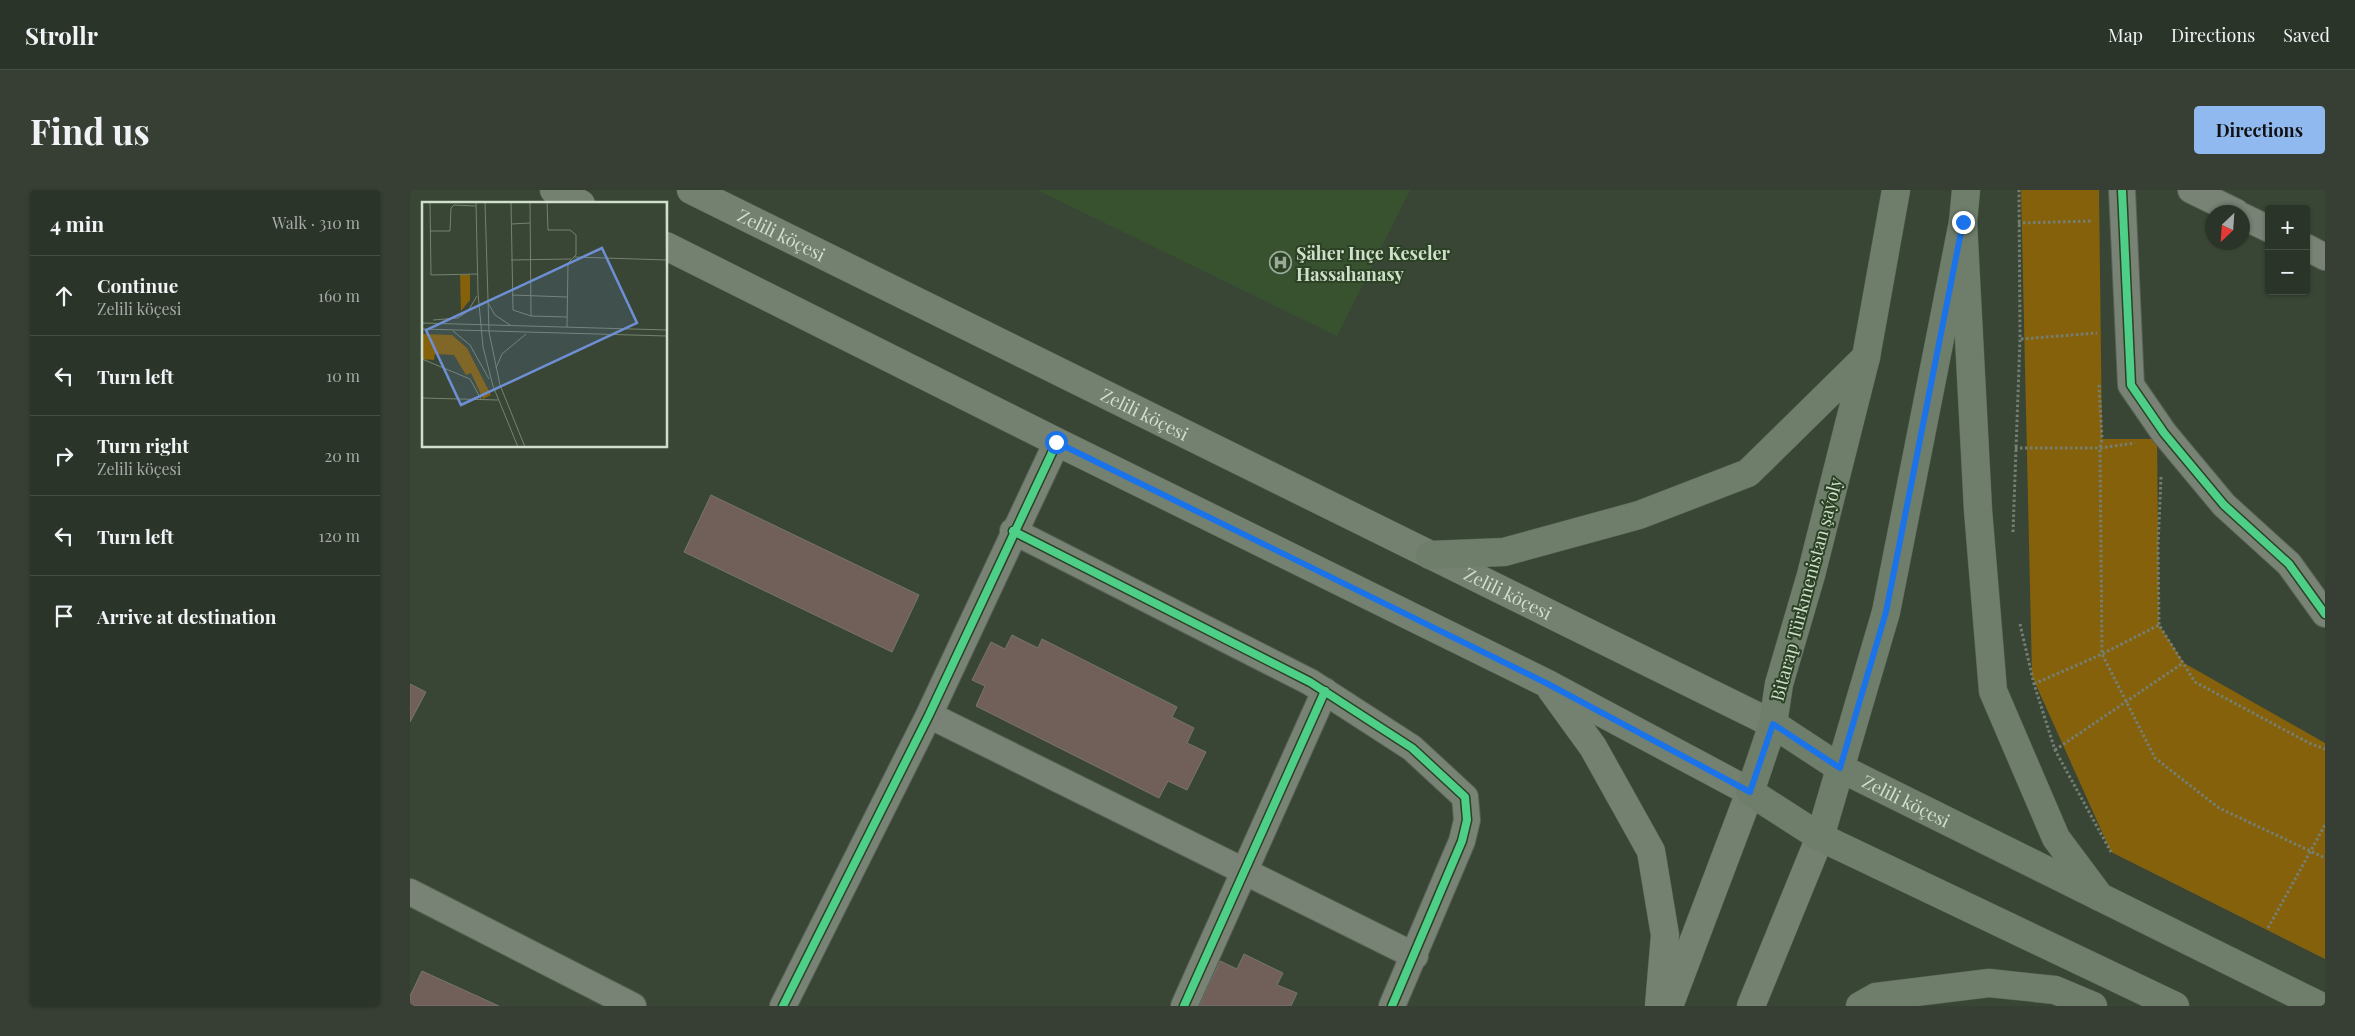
<!DOCTYPE html>
<meta charset="utf-8">
<style>
body{margin:0;font-family:"Playfair Display",serif;background:#373f34;color:#f1f3f6}
.controls{position:absolute;right:15px;top:15px;display:grid;overflow:hidden;border-radius:5px;box-shadow:0 1px 4px #0004}
.controls button{width:45px;height:45px;display:grid;place-items:center;padding:0;border:0;border-bottom:1px solid #474f45;background:#2b3428;color:#f1f3f6;font:25px sans-serif}
.compass{position:absolute;left:1795px;top:15px;width:45px;height:45px;border-radius:50%;background:#2b3428;box-shadow:0 1px 4px #0004;rotate:205deg}
.stop{position:absolute;width:15px;height:15px;margin:-11px;border:4px solid #1a73e8;border-radius:50%;background:#fff}
.stop.end{background:#1a73e8;border-color:#fff;box-shadow:0 1px 5px #0008}
.list{margin:0;padding:0;list-style:none}
h2{display:flex;justify-content:space-between;align-items:center;height:65px;margin:0;padding:0 20px;font-size:21px}
h2 small{font-size:16px;font-weight:400;color:#a6aaa8}
.list li{display:grid;grid-template-columns:32px 1fr auto;gap:15px;align-items:center;box-sizing:border-box;height:80px;padding:0 20px;border-top:1px solid #474f45}
.list b{display:block;font-size:19px;white-space:nowrap}
.list p{margin:0;font-size:16px;white-space:nowrap;color:#a6aaa8}
.list em{font-size:16px;font-style:normal;color:#a6aaa8}
.icon{flex:none;width:28px;height:28px;fill:none;stroke:currentColor;stroke-width:2;stroke-linecap:round;stroke-linejoin:round}
.map{position:relative;flex:none;width:1915px;height:816px;overflow:hidden;border-radius:5px}
header{display:flex;align-items:center;gap:30px;box-sizing:border-box;height:70px;padding:0 25px;background:#2b3428;border-bottom:1px solid #474f45}
header strong{font-size:24px}
nav{display:flex;gap:28px;margin-inline-start:auto;font-size:18px}
.intro{display:flex;align-items:center;justify-content:space-between;box-sizing:border-box;height:120px;padding:0 30px}
h1{margin:0;font-size:35px}
.button{padding:12px 22px;border-radius:5px;background:#90b9f0;color:#111;font-size:18px;font-weight:700}
main{display:flex;gap:30px;padding:0 30px}
aside{flex:1;background:#2b3428;border-radius:5px;box-shadow:0 1px 4px #0004}
.map>svg:first-child{display:block}
.built{fill:#385230}
.green{fill:#84610a}
.building{fill:#71605a;stroke:#78756d}
.lines{fill:none;stroke-linecap:round;stroke-linejoin:round}
.street-casing{stroke:#576253;stroke-width:28}
.secondary-casing{stroke:#576253;stroke-width:29}
.primary-casing{stroke:#576253;stroke-width:29}
.path{stroke:#757f73;stroke-width:3;stroke-dasharray:2.5 2.5;stroke-linecap:butt}
.street{stroke:#788275;stroke-width:26}
.secondary{stroke:#748070;stroke-width:28}
.primary{stroke:#6f7e6b;stroke-width:28}
.cycleway-casing{stroke:#2b4224;stroke-width:11}
.cycleway{stroke:#4dcf88;stroke-width:8}
.route{stroke:#1a73e8;stroke-width:6}
.labels{text-anchor:middle;dominant-baseline:central;stroke-width:4;stroke-linejoin:round;paint-order:stroke}
.street-label{font-size:18px;fill:#d0dfcc;stroke:#2b4224}
.poi-label{font-size:18px;font-weight:bold;fill:#d0dfcc;stroke:#2b4224;text-anchor:start}
.inset-road{fill:none;stroke:#758371;stroke-width:1}
.view{fill:#6e8fd3;fill-opacity:0.15;stroke:#6e8fd3;stroke-width:2.5}
.inset-edge{fill:none;stroke:#d0dfcc;stroke-width:2.5}
</style>
<header>
<strong>Strollr</strong>
<nav><a>Map</a><a>Directions</a><a>Saved</a></nav>
</header>
<div class="intro"><h1>Find us</h1><a class="button">Directions</a></div>
<main>
<aside>
<h2>4 min<small>Walk · 310 m</small></h2>
<ul class="list">
<li><svg class="icon" aria-label="ahead" viewBox="0 0 24 24"><path d="M12 20V5M6 11l6-6 6 6"/></svg><div><b>Continue</b><p>Zelili köçesi</p></div><em>160 m</em></li>
<li><svg class="icon" aria-label="left" viewBox="0 0 24 24"><path d="M17 20v-9H6M10 6l-5 5 5 5"/></svg><div><b>Turn left</b></div><em>10 m</em></li>
<li><svg class="icon" aria-label="right" viewBox="0 0 24 24"><path d="M7 20v-9h11M14 6l5 5-5 5"/></svg><div><b>Turn right</b><p>Zelili köçesi</p></div><em>20 m</em></li>
<li><svg class="icon" aria-label="left" viewBox="0 0 24 24"><path d="M17 20v-9H6M10 6l-5 5 5 5"/></svg><div><b>Turn left</b></div><em>120 m</em></li>
<li><svg class="icon" aria-label="arrive" viewBox="0 0 24 24"><path d="M6 21V4h12l-3 4 3 4H6"/></svg><div><b>Arrive at destination</b></div></li>
</ul>
</aside>
<div class="map">
<svg width="1915" height="816" viewBox="0 0 1915 816">
<rect width="100%" height="100%" fill="#394635"/>
<path class="built" d="M627,0H1000L927,146Z"/>
<path class="green" d="M1611,0H1689L1692,249H1747L1749,435L1774,473L1915,553V769L1701,662L1622,486Z"/>
<path class="building" d="M301,305L509,405L482,462L274,362Z
M602,445L628,458L632,449L767,517L762,527L784,538L777,553L796,562L777,600L758,591L749,608L566,516L575,496L562,490L581,452L595,459Z
M0,494L16,502L0,532Z
M834,764L873,783L867,795L887,803L881,816H789L810,771L827,779Z
M12,781L89,816H0V806Z"/>
<g class="lines">
<defs>
<path id="street" d="M1712,0L1721,195L1754,243L1814,315L1879,374L1915,424
M1781,0L1826,22
M1832,26L1859,39
M1896,57L1915,67
M603,341L900,492L1002,558L1055,607L1057,630L1052,651L982,816
M519,525L1005,766
M0,702L223,816
M373,816L519,525L647,252
M774,816L915,501"/>
<g id="secondary">
<path d="M144,0L171,14"/>
<path id="s1" d="M281,0L1363,534"/>
<path d="M256,56L647,252L1138,494L1340,602L1259,816"/>
<path d="M1141,499L1183,557L1241,661L1255,745L1249,816"/>
<path d="M1341,816L1410,647"/>
</g>
<g id="primary">
<path d="M1486,0L1456,167L1401,385L1369,494L1363,534L1340,602L1410,647L1765,816"/>
<path d="M1553,32L1568,320L1583,501L1646,648L1690,707"/>
<path d="M1020,365L1094,362L1229,325L1338,283L1456,167"/>
<path id="s2" d="M1363,534L1430,578L1910,816"/>
<path d="M1410,647L1476,422L1553,32L1556,0"/>
<path d="M1450,816L1466,807L1579,793L1645,800L1683,816"/>
</g>
</defs>
<use href="#street" class="street-casing"/>
<use href="#secondary" class="secondary-casing"/>
<use href="#primary" class="primary-casing"/>
<path class="path" d="M1608,33L1683,31
M1611,149L1687,143
M1689,195L1692,249L1690,258L1692,464L1745,568L1809,618L1915,668
M1605,258H1690L1725,253
M1751,287L1748,356L1749,435L1785,492L1899,553L1915,559
M1603,342L1610,149L1609,0
M1610,434L1624,494L1645,560L1701,662
M1624,494L1692,464L1749,435
M1645,560L1773,473
M1858,738L1915,635"/>
<use href="#street" class="street"/>
<use href="#secondary" class="secondary"/>
<use href="#primary" class="primary"/>
<defs>
<path id="cycleway" d="M1712,0L1721,195L1754,243L1814,315L1879,374L1915,424
M603,341L900,492L1002,558L1055,607L1057,630L1052,651L982,816
M373,816L519,525L647,252
M774,816L915,501"/>
</defs>
<use href="#cycleway" class="cycleway-casing"/>
<use href="#cycleway" class="cycleway"/>
</g>
<g class="lines">
<path class="route" d="M646,252L1138,494L1340,602L1363,534L1430,578L1476,422L1553,32"/>
</g>
<defs>
<symbol id="hospital-ring" viewBox="-11 -11 22 22"><circle r="9.5" fill="#2b4224" stroke="#9ba997" stroke-width="1.5"/><path d="M-5-5h3v3.5h4V-5h3V5h-3V1.5h-4V5h-3Z" fill="#9ba997"/></symbol>
</defs>
<g fill-rule="evenodd">
<use href="#hospital-ring" x="858" y="60" width="25" height="25"/>
</g>
<g class="labels">
<g class="street-label">
<text stroke="none"><textPath href="#s1" startOffset="101">Zelili köçesi</textPath></text>
<text stroke="none"><textPath href="#s1" startOffset="506">Zelili köçesi</textPath></text>
<text transform="translate(1396 399) rotate(-75)">Bitarap Türkmenistan şaýoly</text>
<text stroke="none"><textPath href="#s1" startOffset="911">Zelili köçesi</textPath></text>
<text stroke="none"><textPath href="#s2" startOffset="154">Zelili köçesi</textPath></text>
</g>
<g class="poi-label">
<text x="886" y="63">Şäher Inçe Keseler<tspan x="886" dy="21">Hassahanasy</tspan></text>
</g>
</g>
<g transform="translate(12 12)">
<rect width="245" height="245" fill="#394635"/>
<path d="M38,73H48V98L39,109ZM0,132L30,133L45,146L69,193L61,197L49,171L44,173L32,153L13,152L12,158L0,157Z" fill="#84610a"/>
<path class="inset-road" d="M8,0L9,73L56,72M54,0L56,91L61,145L71,184L96,245M63,0L67,130L78,183L103,245M89,0L91,108L109,114L145,115M108,0L109,114M125,0L126,28H148L154,33V53L146,61L145,125M244,0L245,129M89,22L108,21M8,29H28L29,6L32,3L54,4M152,55L244,58M89,58L149,57M90,93L145,95M66,101L73,113L88,123M11,118L36,116L46,109L55,94M0,121L245,128M0,127L245,134M31,129L48,143L67,177M0,157L48,177L59,197M74,166L80,152L104,132M0,196L76,198"/>
<path class="view" d="M180,46L215,121L39,203L4,128Z"/>
<rect width="245" height="245" class="inset-edge"/>
</g>
</svg>
<div class="controls">
<button>+</button>
<button>−</button>
</div>
<svg class="compass" viewBox="-18 -18 36 36"><path d="M0-13l5 13h-10z" fill="#e53935"/><path d="M0 13l5-13h-10z" fill="#a6aaa8"/></svg>
<div class="stop" style="left:646px;top:252px"></div>
<div class="stop end" style="left:1553px;top:32px"></div>
</div>
</main>
